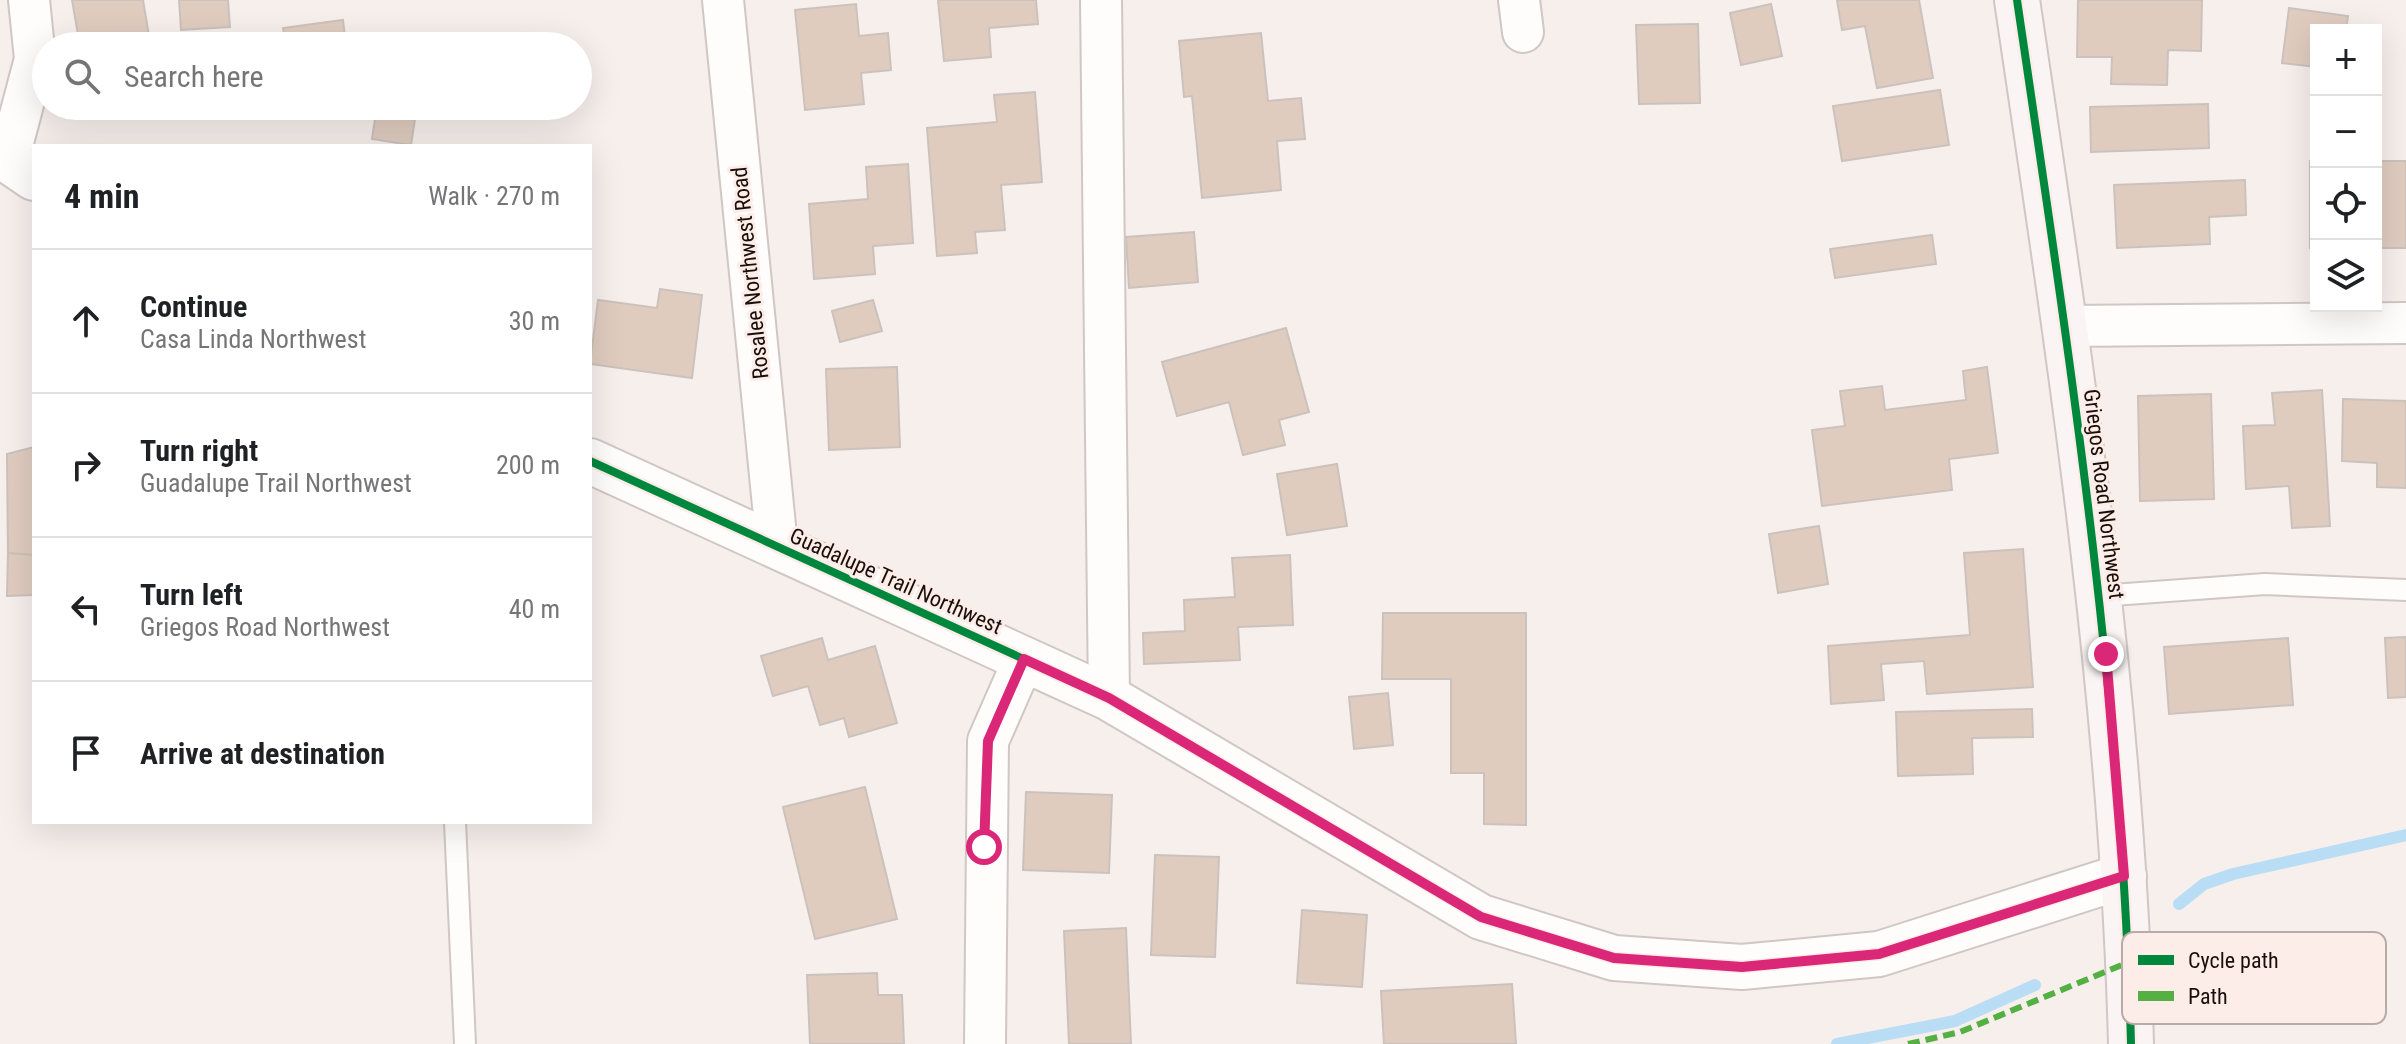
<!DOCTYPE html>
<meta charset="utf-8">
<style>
body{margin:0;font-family:"Roboto Condensed",sans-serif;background:#f6f6f6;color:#202124}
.controls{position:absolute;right:24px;top:24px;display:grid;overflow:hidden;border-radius:0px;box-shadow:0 8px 32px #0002}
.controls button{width:72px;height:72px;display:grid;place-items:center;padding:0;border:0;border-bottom:2px solid #e0e0e0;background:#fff;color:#202124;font:40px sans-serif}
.stop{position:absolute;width:24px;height:24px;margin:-18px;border:6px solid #db2777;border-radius:50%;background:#fff}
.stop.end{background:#db2777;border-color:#fff;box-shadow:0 2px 8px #0008}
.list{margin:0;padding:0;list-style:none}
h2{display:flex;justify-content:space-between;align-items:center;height:104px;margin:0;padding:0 32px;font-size:34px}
h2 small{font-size:26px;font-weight:400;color:#757577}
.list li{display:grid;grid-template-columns:52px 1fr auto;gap:24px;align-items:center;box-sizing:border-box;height:144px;padding:0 32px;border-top:2px solid #e0e0e0}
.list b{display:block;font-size:30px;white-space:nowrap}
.list p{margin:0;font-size:26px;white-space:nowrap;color:#757577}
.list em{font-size:26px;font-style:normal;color:#757577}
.icon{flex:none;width:44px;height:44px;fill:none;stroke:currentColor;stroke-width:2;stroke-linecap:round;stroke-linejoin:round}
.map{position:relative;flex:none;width:2406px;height:1044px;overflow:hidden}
.search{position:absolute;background:#fff;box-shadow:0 8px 32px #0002;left:32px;top:32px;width:560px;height:88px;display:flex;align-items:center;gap:20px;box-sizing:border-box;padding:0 28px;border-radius:44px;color:#757577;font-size:30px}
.panel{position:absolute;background:#fff;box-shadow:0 8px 32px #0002;left:32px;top:144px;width:560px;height:680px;border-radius:0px}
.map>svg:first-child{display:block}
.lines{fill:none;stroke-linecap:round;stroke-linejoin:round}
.stream{stroke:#b9ddf4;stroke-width:12}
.building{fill:#e0ccbf;stroke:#cbc2bd;stroke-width:2}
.service-casing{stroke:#d0c7c3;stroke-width:24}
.minor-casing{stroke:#d0c7c3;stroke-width:44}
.tertiary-casing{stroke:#d0c7c3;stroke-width:48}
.secondary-casing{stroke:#d0c7c3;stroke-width:48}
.service{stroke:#fefdfc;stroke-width:20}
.minor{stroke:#fefdfc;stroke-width:40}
.tertiary{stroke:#fefdfc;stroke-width:44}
.secondary{stroke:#faf5f4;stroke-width:44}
.quiet{stroke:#55b044;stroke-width:6;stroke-dasharray:12 6;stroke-linecap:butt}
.cycleway-casing{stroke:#fcede8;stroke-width:13}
.cycleway{stroke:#00873e;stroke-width:8}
.route{stroke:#db2777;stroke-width:10}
.labels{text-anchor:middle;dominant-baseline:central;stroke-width:6;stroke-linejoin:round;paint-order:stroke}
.street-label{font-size:22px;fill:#190e09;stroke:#fcede8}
.key{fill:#fcede8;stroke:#b8aaa5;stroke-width:2}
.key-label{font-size:22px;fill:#190e09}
</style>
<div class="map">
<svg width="2406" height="1044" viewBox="0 0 2406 1044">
<rect width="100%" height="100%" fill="#f7efec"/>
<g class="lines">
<path class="stream" d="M2179,904L2204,884L2233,874L2406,835
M1837,1044L1955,1021L2035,985"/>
</g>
<path class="building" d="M72,0H143L149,36L117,41V46H80Z
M179,0H228L230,27L181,30Z
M938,0H1036L1038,24L989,28L991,57L944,61Z
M1837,0H1919L1933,78L1877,88L1865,26L1842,30Z
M2078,0H2202L2201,51L2168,50L2167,85L2111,84L2112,57H2077Z
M856,4L859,36L888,33L891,70L861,73L864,104L805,110L795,10Z
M1771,4L1782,56L1741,65L1730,13Z
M2289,8L2348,16L2346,30H2316V67L2282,63Z
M343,20L346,46H286L283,28Z
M1698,24L1700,103L1639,104L1636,25Z
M1261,33L1268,101L1301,98L1305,139L1277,141L1281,190L1202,198L1192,96L1184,97L1179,41Z
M1940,90L1949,145L1842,161L1833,106Z
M1035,92L1042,182L1001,185L1005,230L975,232L977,253L937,256L927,128L997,122L994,95Z
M2208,104L2209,148L2091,152L2090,107Z
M377,106H417L411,145L372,139Z
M2310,161H2316V248H2310Z
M2376,161H2406V248H2376Z
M908,164L913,243L873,246L875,274L814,279L809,204L868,199L866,167Z
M2245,180L2246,215L2209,217L2210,244L2117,248L2114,185Z
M1194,232L1198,282L1129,288L1126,237Z
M1932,235L1936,264L1835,278L1830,249Z
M660,289L702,295L692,378L590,364L598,300L657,308Z
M873,300L882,331L840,342L832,311Z
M1286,328L1309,412L1279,420L1285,445L1243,455L1229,402L1177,416L1162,362Z
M897,367L900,447L829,450L826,369Z
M1987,367L1998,453L1949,459L1952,490L1822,506L1812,430L1845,426L1840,391L1882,386L1885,410L1966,400L1963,371Z
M2322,390L2330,526L2292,528L2289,486L2246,489L2243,426L2275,425L2272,393Z
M2211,394L2214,499L2140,501L2138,396Z
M2343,399L2406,401V488L2377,487V463L2342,461Z
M34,447V555L8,553L7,454Z
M1337,464L1347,526L1287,535L1277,474Z
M1819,526L1828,584L1778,593L1769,534Z
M2023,549L2033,687L1927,694L1924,661L1881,664L1884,700L1831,704L1828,646L1970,635L1964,553Z
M8,553L34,555V595L7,596Z
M1290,555L1293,625L1238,627L1240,660L1144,664L1143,633L1185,631L1184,600L1235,597L1232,558Z
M1383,613H1526V825L1484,824V773H1451V679H1382Z
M2406,637V697L2388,698L2385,638Z
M822,638L828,660L875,646L897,723L849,737L844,718L820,725L808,686L773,696L761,656Z
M2288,638L2293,705L2169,714L2164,647Z
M1388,693L1393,745L1354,749L1349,697Z
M2032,709L2033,737L1972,738L1973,774L1898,776L1896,712Z
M865,787L897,919L815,939L783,807Z
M1026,792L1112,795L1109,873L1023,870Z
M1155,855L1219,857L1215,957L1151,955Z
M1302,910L1367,915L1362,987L1297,983Z
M1126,928L1131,1044H1069L1064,931Z
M877,973L878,995H902L904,1044H810L807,975Z
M1512,984L1516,1044H1384L1381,991Z"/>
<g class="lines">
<defs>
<path id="service" d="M2099,596L2265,584L2406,590
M455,822L465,1044"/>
<path id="minor" d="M723,0L777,546
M1101,0L1109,698
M1519,0L1523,32
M8,161L35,59L29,0
M2065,326L2406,323
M985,1044L988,741L1024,659"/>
<path id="tertiary" d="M0,155L34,178
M590,461L1109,698L1481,917L1614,958L1742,967L1879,954L2124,876"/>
<path id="secondary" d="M2017,0C2068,346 2122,693 2131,1044"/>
</defs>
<use href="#service" class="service-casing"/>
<use href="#minor" class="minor-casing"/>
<use href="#tertiary" class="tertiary-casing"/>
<use href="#secondary" class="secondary-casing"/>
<use href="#service" class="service"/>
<use href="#minor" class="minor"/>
<use href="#tertiary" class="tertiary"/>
<use href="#secondary" class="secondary"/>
<path class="quiet" d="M1908,1044L1960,1032L2129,962"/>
<defs>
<path id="cycleway" d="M2017,0C2068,346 2122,693 2131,1044
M590,461L1109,698L1481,917L1614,958L1742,967L1879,954L2124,876"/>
</defs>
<use href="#cycleway" class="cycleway-casing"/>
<use href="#cycleway" class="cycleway"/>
</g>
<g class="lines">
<path class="route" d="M984,847L988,741L1024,659L1109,698L1481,917L1614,958L1742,967L1879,954L2124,876L2106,654"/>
</g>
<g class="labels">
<g class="street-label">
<text transform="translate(750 273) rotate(-96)">Rosalee Northwest Road</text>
<text transform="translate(2104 494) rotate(83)">Griegos Road Northwest</text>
<text transform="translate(896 581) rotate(24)">Guadalupe Trail Northwest</text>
</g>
</g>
<rect x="2122" y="932" width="264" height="92" rx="12" class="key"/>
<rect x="2138" y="955" width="36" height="10" fill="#00873e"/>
<rect x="2138" y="991" width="36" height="10" fill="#55b044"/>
<g class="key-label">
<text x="2188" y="968">Cycle path</text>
<text x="2188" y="1004">Path</text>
</g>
</svg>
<div class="controls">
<button>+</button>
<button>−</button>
<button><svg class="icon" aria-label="locate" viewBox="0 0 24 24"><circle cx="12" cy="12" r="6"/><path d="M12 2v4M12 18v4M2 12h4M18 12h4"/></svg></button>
<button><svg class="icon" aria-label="layers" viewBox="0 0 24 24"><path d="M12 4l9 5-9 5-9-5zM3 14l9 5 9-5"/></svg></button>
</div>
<div class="stop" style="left:984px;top:847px"></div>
<div class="stop end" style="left:2106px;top:654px"></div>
<div class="search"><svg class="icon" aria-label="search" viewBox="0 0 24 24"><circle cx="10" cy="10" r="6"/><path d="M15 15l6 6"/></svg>Search here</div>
<section class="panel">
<h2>4 min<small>Walk · 270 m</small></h2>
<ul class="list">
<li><svg class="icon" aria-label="ahead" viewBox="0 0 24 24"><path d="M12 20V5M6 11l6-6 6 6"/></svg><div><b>Continue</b><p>Casa Linda Northwest</p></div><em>30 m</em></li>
<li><svg class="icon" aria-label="right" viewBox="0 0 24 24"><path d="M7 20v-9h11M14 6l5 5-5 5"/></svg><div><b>Turn right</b><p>Guadalupe Trail Northwest</p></div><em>200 m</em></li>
<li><svg class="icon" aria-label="left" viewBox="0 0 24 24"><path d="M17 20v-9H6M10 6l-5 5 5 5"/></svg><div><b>Turn left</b><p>Griegos Road Northwest</p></div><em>40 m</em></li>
<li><svg class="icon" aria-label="arrive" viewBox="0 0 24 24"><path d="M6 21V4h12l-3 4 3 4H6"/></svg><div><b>Arrive at destination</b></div></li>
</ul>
</section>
</div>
